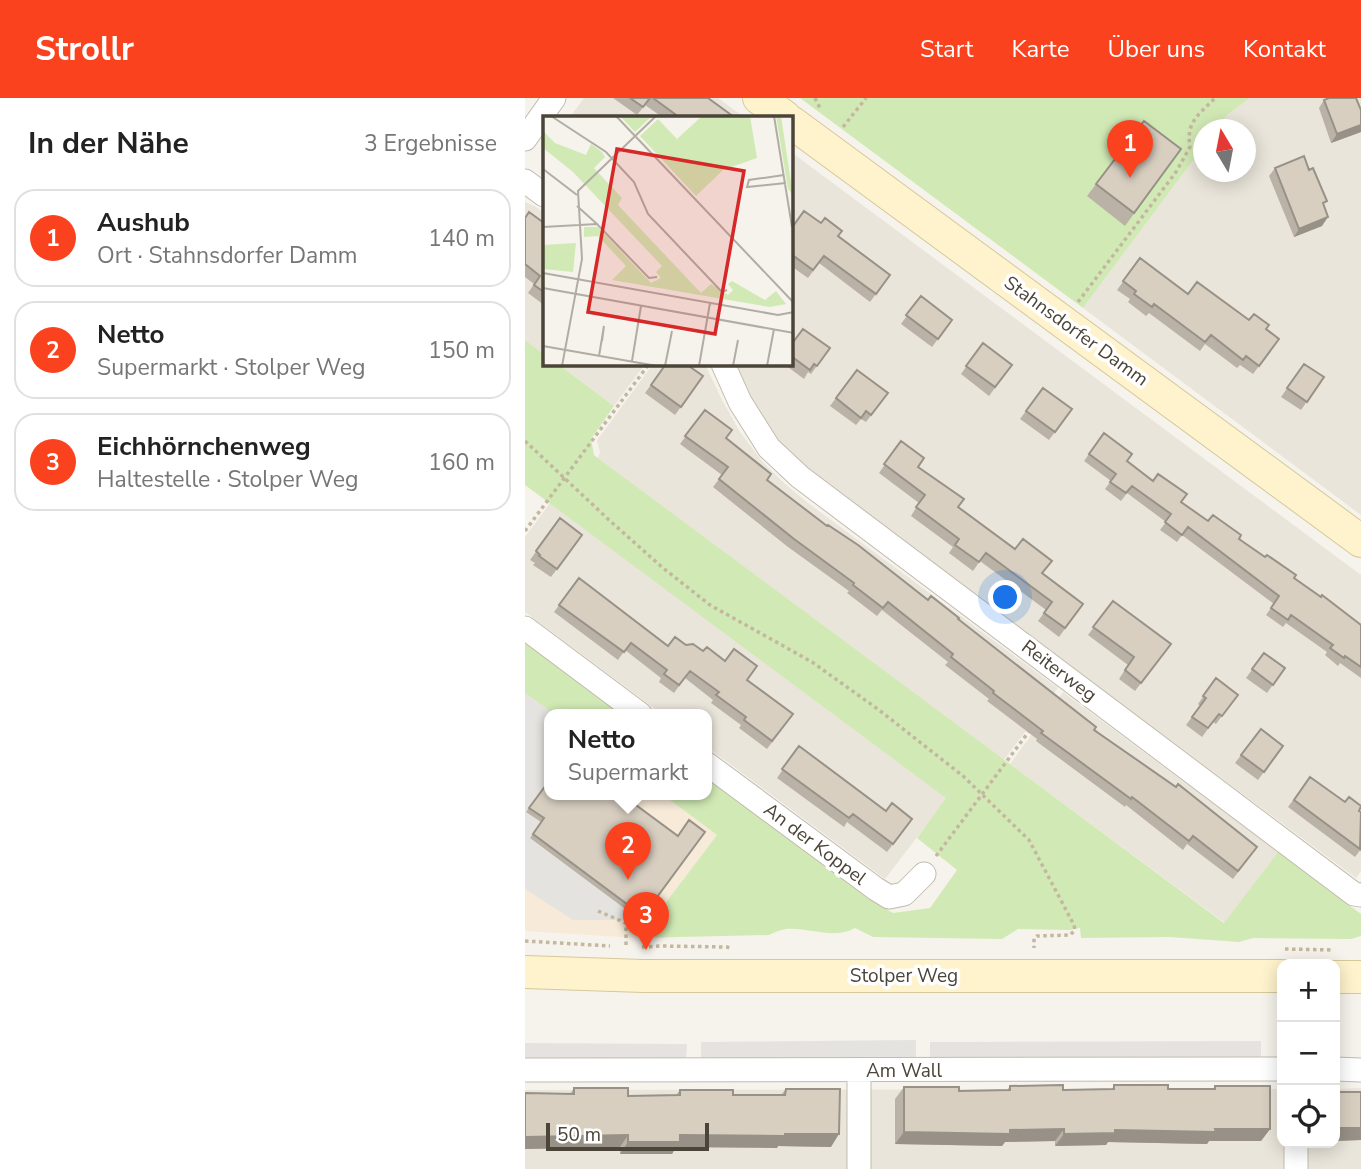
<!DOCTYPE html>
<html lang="de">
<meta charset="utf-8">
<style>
body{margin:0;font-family:"Nunito Sans",sans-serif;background:#f6f6f6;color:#222}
.controls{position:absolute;right:21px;bottom:21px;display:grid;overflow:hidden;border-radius:14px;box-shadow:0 4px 18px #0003}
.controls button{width:63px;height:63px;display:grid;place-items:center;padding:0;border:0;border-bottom:2px solid #e0e0e0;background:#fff;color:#222;font:35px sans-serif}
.compass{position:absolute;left:668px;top:21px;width:63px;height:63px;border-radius:50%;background:#fff;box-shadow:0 4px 18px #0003;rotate:350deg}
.scale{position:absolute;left:21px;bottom:18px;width:163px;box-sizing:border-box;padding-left:7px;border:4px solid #4b4439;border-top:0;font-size:19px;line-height:24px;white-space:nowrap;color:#4b4439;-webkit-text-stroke:5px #fff;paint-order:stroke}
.you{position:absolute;left:481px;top:500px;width:24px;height:24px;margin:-18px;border:5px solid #fff;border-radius:50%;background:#1a73e8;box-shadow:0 0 0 10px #1a73e833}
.badge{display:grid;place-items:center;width:46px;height:46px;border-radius:50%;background:#fa431e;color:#fff;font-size:23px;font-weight:700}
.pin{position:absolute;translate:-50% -58px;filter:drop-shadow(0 2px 4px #0008)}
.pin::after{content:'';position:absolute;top:37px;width:24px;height:21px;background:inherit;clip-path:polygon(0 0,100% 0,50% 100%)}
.popup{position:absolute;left:19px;top:611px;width:168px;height:91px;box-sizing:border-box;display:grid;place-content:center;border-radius:14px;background:#fff;filter:drop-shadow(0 2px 5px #0005);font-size:23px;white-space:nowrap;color:#767676}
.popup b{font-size:26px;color:#222}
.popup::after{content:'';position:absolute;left:50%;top:100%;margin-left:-14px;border:14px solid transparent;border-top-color:#fff}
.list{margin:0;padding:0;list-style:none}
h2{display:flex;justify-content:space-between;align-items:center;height:91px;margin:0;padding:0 28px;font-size:30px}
h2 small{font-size:23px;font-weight:400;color:#767676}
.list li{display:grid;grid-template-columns:46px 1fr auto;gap:21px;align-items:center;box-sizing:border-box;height:98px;margin:0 14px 14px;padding:0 14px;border:2px solid #e0e0e0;border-radius:21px}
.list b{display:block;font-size:26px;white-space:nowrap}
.list p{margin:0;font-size:23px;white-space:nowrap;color:#767676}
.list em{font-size:23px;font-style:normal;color:#767676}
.icon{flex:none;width:38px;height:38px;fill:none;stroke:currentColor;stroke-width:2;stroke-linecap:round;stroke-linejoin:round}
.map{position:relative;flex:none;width:836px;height:1071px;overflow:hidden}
header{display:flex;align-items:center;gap:42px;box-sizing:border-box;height:98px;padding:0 35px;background:#fa431e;color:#fff}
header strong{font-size:33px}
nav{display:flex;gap:38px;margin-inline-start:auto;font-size:24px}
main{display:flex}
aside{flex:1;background:#fff}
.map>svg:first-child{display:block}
.residential{fill:#eae5da}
.commercial{fill:#f7ead8}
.green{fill:#d1eab5}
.parking{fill:#e5e3e0}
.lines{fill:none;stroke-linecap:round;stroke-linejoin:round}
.street-casing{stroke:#c2bbae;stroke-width:25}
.secondary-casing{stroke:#d5c89b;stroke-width:34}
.path{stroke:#c4b79f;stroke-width:3.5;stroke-dasharray:3.5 3.5;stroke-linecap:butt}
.street{stroke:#fff;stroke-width:23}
.secondary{stroke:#fff3cd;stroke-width:32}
.wall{fill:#bab2a6}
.shaded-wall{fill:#979187}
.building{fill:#d8cfc1;stroke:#979187;stroke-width:2}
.labels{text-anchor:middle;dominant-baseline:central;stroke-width:7;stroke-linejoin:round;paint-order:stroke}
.street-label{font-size:19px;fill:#4b4439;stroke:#fff}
.inset-road{fill:none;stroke:#b2ada4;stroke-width:2}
.view{fill:#d62828;fill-opacity:0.15;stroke:#d62828;stroke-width:3.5}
.inset-edge{fill:none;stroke:#4b4439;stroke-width:3.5}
</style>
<header>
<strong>Strollr</strong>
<nav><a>Start</a><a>Karte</a><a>Über uns</a><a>Kontakt</a></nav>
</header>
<main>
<aside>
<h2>In der Nähe<small>3 Ergebnisse</small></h2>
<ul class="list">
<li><span class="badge">1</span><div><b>Aushub</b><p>Ort · Stahnsdorfer Damm</p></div><em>140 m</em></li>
<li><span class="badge">2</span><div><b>Netto</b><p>Supermarkt · Stolper Weg</p></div><em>150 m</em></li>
<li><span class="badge">3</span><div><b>Eichhörnchenweg</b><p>Haltestelle · Stolper Weg</p></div><em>160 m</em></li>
</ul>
</aside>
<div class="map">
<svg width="836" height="1071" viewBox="0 0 836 1071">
<rect width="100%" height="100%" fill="#f6f3ec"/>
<path class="residential" d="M59,0H193L219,19H45Z
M725,0H836V417L558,210L678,49V74H720V32L691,31L702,17Z
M266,54L836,477V773L831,780L299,385L263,354L250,337L224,299L209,266H266Z
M0,104L11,109L19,115V256L0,242Z
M33,266H120L89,308Z
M128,266H180L196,300L215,334L237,363L260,386L283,405L533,590L479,662L73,360L75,354L72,343L73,341Z
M25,405L422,700L360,781L182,649V616H137L0,514V439Z
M538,594L753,754L700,825L485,666Z
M836,990V1071H0V992L757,991V1045H810V991Z"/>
<path class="commercial" d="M0,595L29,616H24V696H137L192,737L114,840L0,833Z"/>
<path class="green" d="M275,0H725L702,17L691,31L678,32V49L558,210Z
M0,242L19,256V266H33L89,308L66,341L69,357L699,825L753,754L836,816V838L826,841L728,840L714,844L645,839L556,840L555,830L544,832L493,831L477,841L348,839L330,830C309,842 284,829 261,831C255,832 250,834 244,837L114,840L192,737L137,696H182V680L347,803L368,815L405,810L432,772L392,740L421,700L0,387Z
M0,545L95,616H29L0,595Z"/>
<path class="parking" d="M0,595L29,616H24V683L2,714L16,724L5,740L115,822H48L0,791Z
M391,942V962L176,964V944Z
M736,943V962L405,964V944Z
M0,945L162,946L161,963L0,962Z"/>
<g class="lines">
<defs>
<path id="street" d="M0,41L29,0
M0,83L19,97
M198,266L215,304L244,350L275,379L829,796L836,797
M0,530L115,616
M182,666L351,791L364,799L379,796L399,776
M810,971L836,972
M0,972L757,971
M334,1071V973
M771,1071V1045"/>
<path id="secondary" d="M234,0L260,19
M266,24L836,443
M0,874L118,878H757
M810,879H836"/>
</defs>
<use href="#street" class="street-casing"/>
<use href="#secondary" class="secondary-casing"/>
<path class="path" d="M290,0L296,12
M318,29L341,0
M553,204L651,74L665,49C661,23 673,18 690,0
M0,343L84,422L138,470L185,507L287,564L354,612L438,678L504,742L549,827L550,832L545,837L512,838L509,840V850
M0,433L124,266
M411,758L505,632
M73,813L101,825V849
M0,843L85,848
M117,849L136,848L202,849L207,851
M760,851L809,852"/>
<use href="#street" class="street"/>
<use href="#secondary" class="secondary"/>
</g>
<path class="wall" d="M88,0H183L209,19H137L120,7L112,17Z
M799,2L836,34L806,45L794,10Z
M656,51L600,128L562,98L571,86Z
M750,70L784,72L799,108L797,128L769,139L744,78Z
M0,120L19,125V207L3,195L9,186L0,179Z
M266,131L313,138L365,177L345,204L294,165L283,180L266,168Z
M615,160L663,196L724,222L741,231L754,241L728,276L715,267L712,270L680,246L675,253L624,215L621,218L603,204L605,201L592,192Z
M396,198L427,222L407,249L376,226Z
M458,245L487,267L464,298L436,276Z
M266,247L305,250L286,276L283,274L279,281L259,266H266Z
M141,266L178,278L150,317L120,295Z
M779,266L799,279L776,312L756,299Z
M332,272L363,295L341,324L336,321L331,327L305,308Z
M518,290L547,311L524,342L495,321Z
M180,312L201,340L242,382L302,428L403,502L433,521L726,757L708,781L662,746L658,752L601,707L600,709L511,643L512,641L462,603L464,601L420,567L423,564L357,512L352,518L322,495L324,493L263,449L188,389L197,377L155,346Z
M579,335L602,364L683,423L714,441L836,527V580L815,565L813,568L800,557L802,554L761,525L758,529L741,517L749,506L657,437L652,444L635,432L641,424L602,395L596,403L580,391L586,383L559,363Z
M376,343L393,369L433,410L558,506L534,539L513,523L521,512L455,463L448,473L424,455L428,449L386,418L394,405L354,375Z
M35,420L57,437L26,479L8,467L10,465L5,462Z
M54,480L143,548L161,547L222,582L268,616L242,651L214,630L216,627L186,605L188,602L160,580L149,595L134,584L136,580L100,552L93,562L29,514Z
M588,503L646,546L610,593L594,581L603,567L563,537Z
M739,555L760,570L742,595L721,580Z
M691,580L713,597L691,626L688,624L677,639L661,627L675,608L673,606Z
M736,631L758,648L733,682L710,665Z
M274,648L361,713L387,721L362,754L322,724L319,729L252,680Z
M785,679L820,704L834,713L836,751L830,759L763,709Z
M24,683L153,738L180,734L115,822L5,740L16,724L1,714Z
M589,987L643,991H688L690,988L745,1031L736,1043H684L682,1046L583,1044L581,1047L530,1048V1043L480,1044L477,1048L370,1046V1001L379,989L434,993L482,992L485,988L538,992L587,991Z
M49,990L103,998L151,997L155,992L208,997H256L261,991L306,1049L253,1048L252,1050L151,1049L147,1056H95V1049L0,1051V995L45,996Z
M813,994L836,1042L810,1043V999Z"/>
<path class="shaded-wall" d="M836,27V34L806,45L812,36Z
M803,119L797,128L769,139L774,131Z
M813,1030H836V1042L810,1043V1035Z
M539,1031L530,1043L480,1044L477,1048L370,1046L379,1034Z
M745,1031L736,1043H684L682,1046L583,1044L581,1047L530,1048L539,1036L590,1032Z
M260,1036H314L306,1049L253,1048L252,1050L151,1049L147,1056H95L103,1044L155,1037Z
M103,1037L95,1049L0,1051V1039Z"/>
<path class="building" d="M105,0H125L118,9Z
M128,0H183L209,19H154Z
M804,0H831L836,12V27L812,36L799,2Z
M619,23L656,51L609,115L571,86Z
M779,58L784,72L788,70L802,103L798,105L803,119L774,131L750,70Z
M279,113L296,125L300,120L317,133L313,138L365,177L351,196L299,158L288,172L266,156V131Z
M4,114L19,125V194L9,187L15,178L0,166V120Z
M615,160L663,196L672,184L724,222L729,216L744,227L741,231L754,241L734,268L721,258L718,262L686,237L680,244L629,206L627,209L609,196L611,193L598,183Z
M396,198L427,222L413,241L381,217Z
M278,231L305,250L292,268L289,266L285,272L266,258V247Z
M458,245L487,267L470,289L441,268Z
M141,266H161L178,278L156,309L126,287Z
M779,266L799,279L782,304L762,290Z
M332,272L363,295L346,317L341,313L336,320L311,300Z
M518,290L547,311L530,334L501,313Z
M180,312L207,332L201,340L246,376L242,382L302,428L303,427L333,447L403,502L406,498L434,520L433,521L571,629L569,632L651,689L653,686L732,749L713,773L668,738L664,743L607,699L606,701L516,635L518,633L468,595L469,593L426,559L428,556L363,504L358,510L328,487L329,485L269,441L194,381L203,369L160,338Z
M579,335L607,356L602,363L628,383L633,376L662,396L656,404L683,423L688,417L716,437L714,441L740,459L742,457L771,477L769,480L796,499L797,497L836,527V569L820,558L819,560L805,550L808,547L766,517L763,522L746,510L754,498L663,429L657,437L640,424L646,416L607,388L601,395L585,384L591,376L564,356Z
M376,343L399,360L393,369L439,401L433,409L490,451L498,441L527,463L517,475L558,506L540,530L519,515L527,504L461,455L454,464L430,447L434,441L391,409L400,397L359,366Z
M35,420L57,437L32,471L14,458L15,457L11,453Z
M54,480L143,548L150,539L161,547L168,546L178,553L182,549L200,563L209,551L232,568L222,582L268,616L247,643L219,622L221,619L191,597L194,594L165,573L154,587L139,576L142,572L106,545L99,554L34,507Z
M588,503L646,546L616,585L600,572L609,559L568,529Z
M739,555L760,570L748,587L727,571Z
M691,580L713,597L697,618L694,616L683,630L667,619L681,600L678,598Z
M736,631L758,648L739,674L716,657Z
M274,648L361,713L367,705L387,721L368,746L328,716L324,720L257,671Z
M785,679L820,704L824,699L836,708L834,713L836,714L835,751L769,702Z
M24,683V696H96L153,738L164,722L180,734L118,818L8,736L19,720L4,710Z
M538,987V992L589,991V987H643V991H690V988H745V1031H690L691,1034L590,1032V1035L539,1036V1031L485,1032V1036L379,1034V989H434V993L485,992V988Z
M49,990H103V998L155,997V992H208V997H260L261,991H315L314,1036H260V1038L155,1037V1044H103V1037L0,1039V995L49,996Z
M813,994H836V1030H813Z"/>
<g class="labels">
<g class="street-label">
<text transform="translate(551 233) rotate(36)">Stahnsdorfer Damm</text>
<text transform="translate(534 573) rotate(37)">Reiterweg</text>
<text transform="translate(290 746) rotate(37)">An der Koppel</text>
<text x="379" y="878">Stolper Weg</text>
<text x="379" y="973">Am Wall</text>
</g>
</g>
<g transform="translate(18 18)">
<rect width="250" height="250" fill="#f6f3ec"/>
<path d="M77,0H109L92,16ZM159,0H207L214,42L180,54L153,80L97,20L115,3L134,23ZM233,0H238L250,79L245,73ZM0,15L12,27L43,39L48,28L59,36L62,41L51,52L79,82L75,89L158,177L168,168L185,179L190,174L185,168L189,165L222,184L233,175L243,188L227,191L69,164L83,150L55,120L41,121V111H55L108,167L118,162L113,156L119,150L30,56L0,32ZM33,127L30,156L0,153V129Z" fill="#d1eab5"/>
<path class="inset-road" d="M8,0L63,36L91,66L105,98L179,176L184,174M73,0L251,187M231,0L249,111M0,53L34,79M241,59L206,64L204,71L243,67M34,90L54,108M0,111L54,108L106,162L114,161M0,157L235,199L251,196M0,172L251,217M0,230L114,250M56,240L61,210L59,225M89,245L98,190M19,250L39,143L35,75L113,0M122,250L129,215M156,250L167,187M190,250L195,224M224,250L231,213"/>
<path class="view" d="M74,33L201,55L172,218L45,196Z"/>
<rect width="250" height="250" class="inset-edge"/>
</g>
</svg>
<div class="controls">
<button>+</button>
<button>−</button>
<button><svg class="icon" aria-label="locate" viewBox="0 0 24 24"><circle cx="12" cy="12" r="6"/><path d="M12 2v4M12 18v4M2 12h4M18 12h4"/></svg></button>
</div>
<svg class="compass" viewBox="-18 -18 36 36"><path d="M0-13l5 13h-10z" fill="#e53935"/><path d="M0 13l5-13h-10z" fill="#767676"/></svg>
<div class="scale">50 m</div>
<div class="you"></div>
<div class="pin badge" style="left:605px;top:80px">1</div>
<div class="pin badge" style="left:103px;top:782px">2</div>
<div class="popup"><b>Netto</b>Supermarkt</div>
<div class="pin badge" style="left:121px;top:852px">3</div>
</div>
</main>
